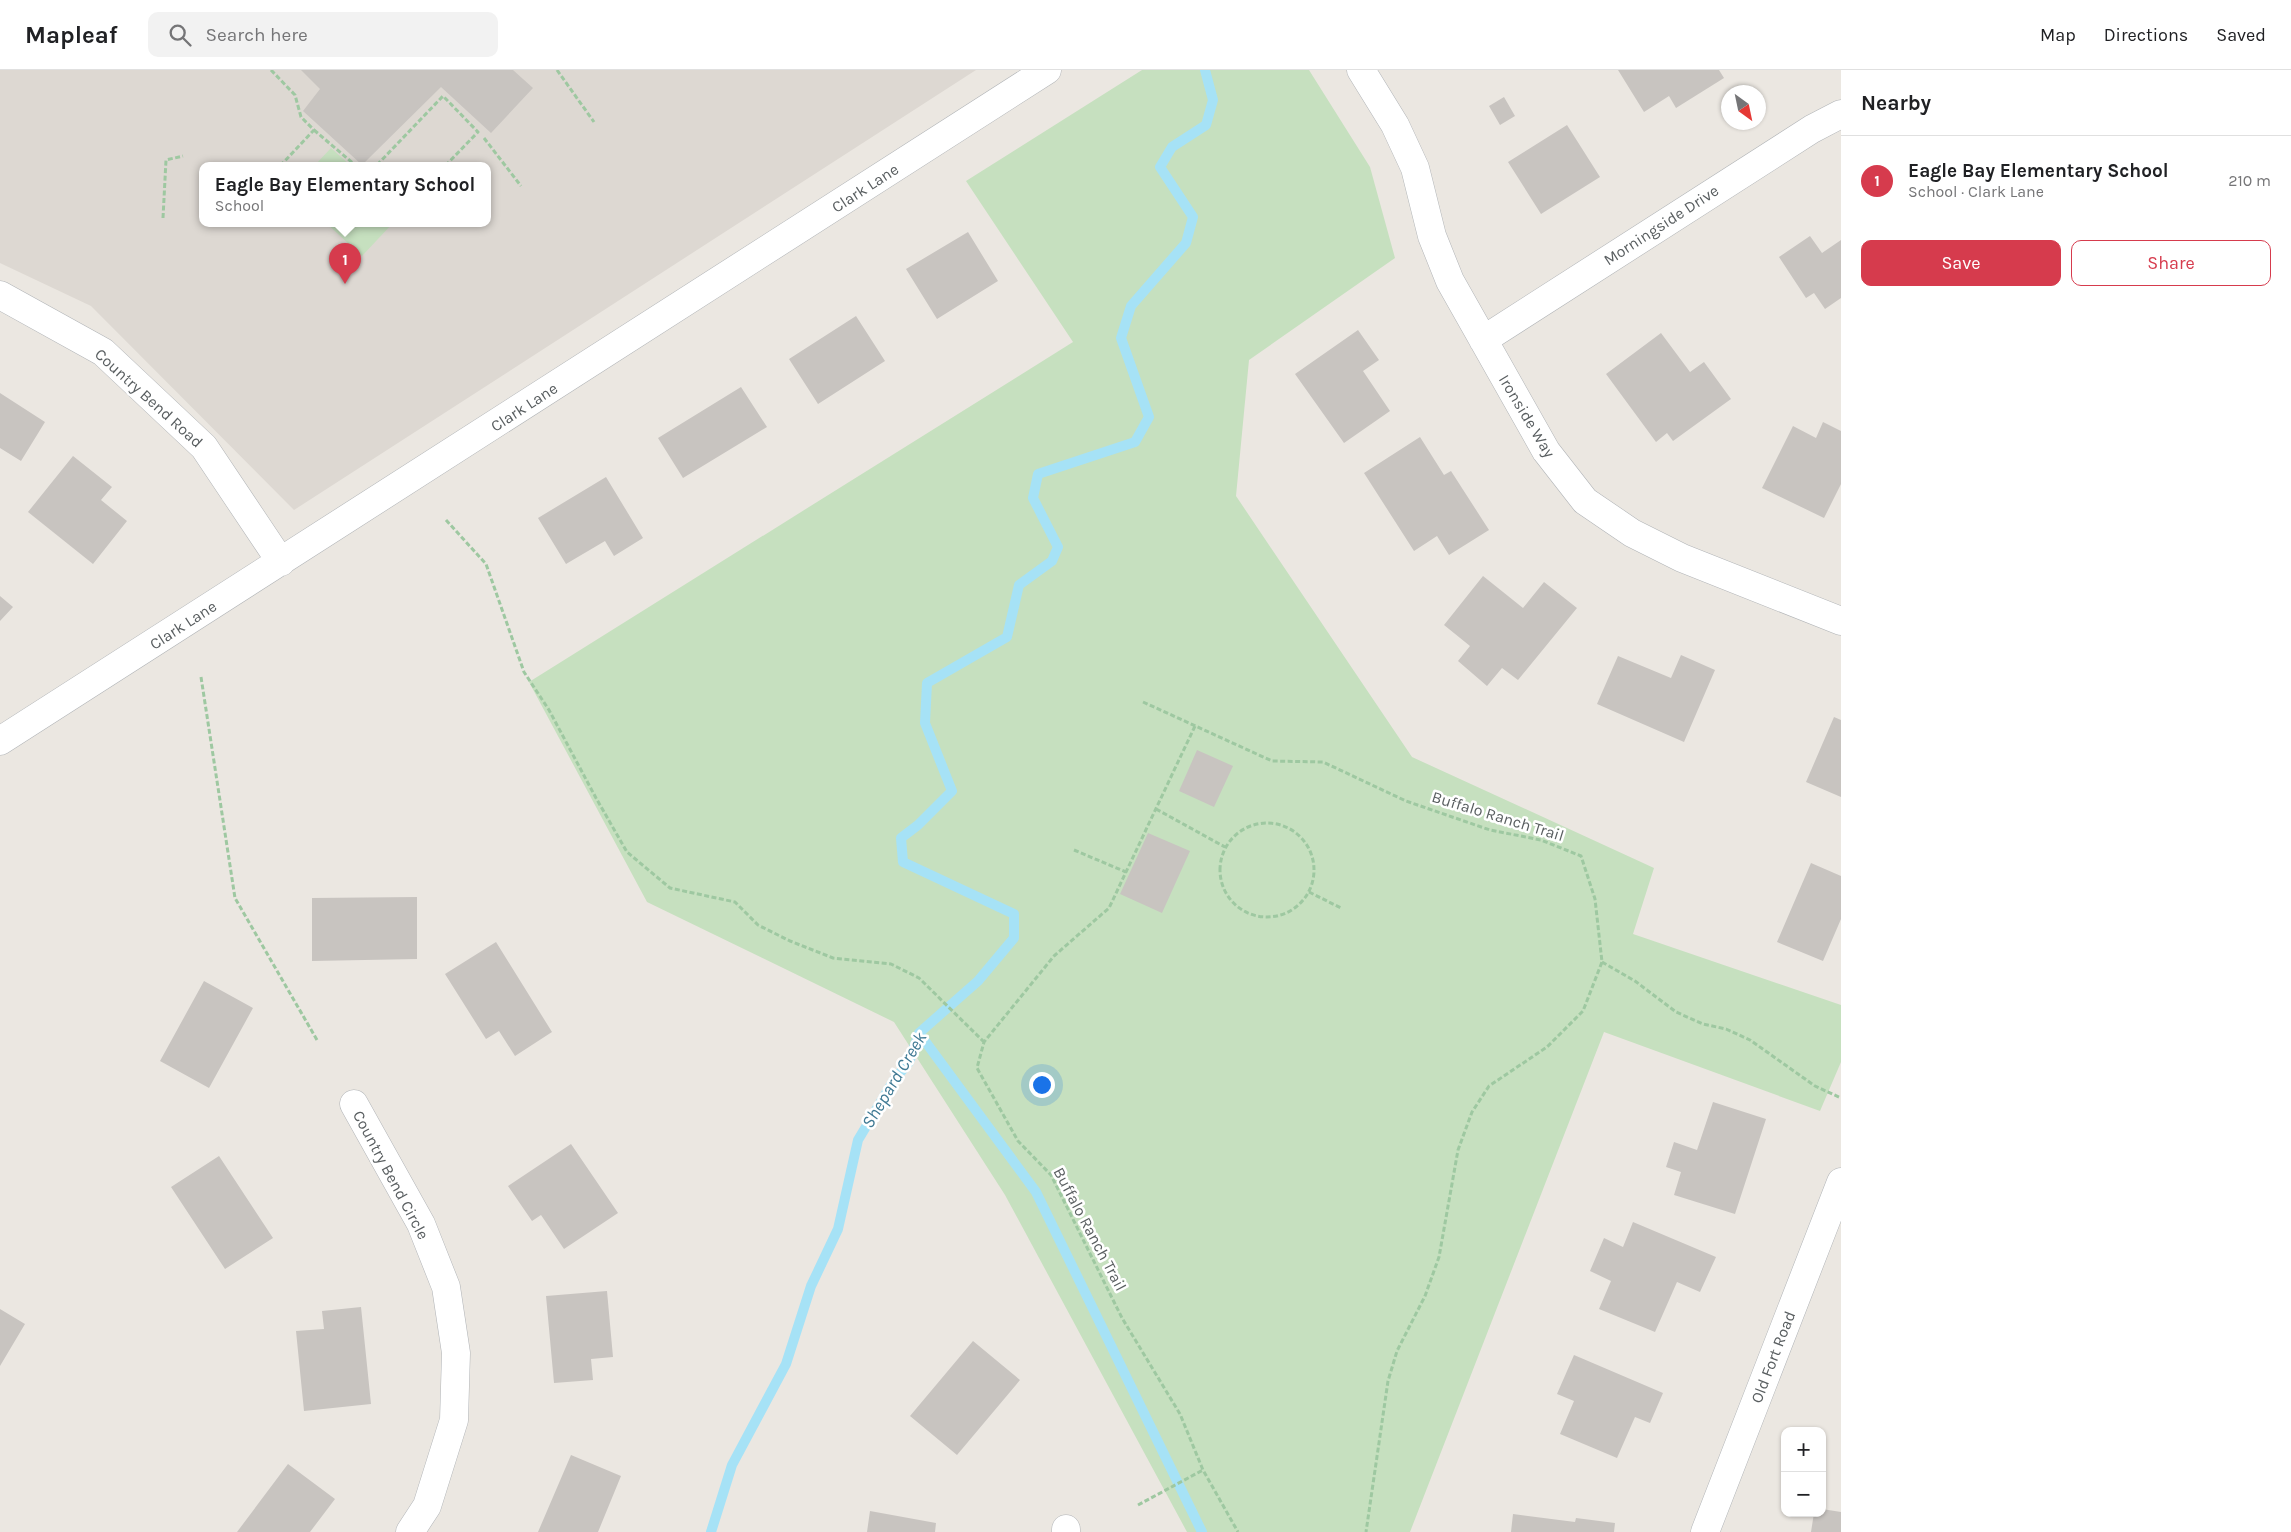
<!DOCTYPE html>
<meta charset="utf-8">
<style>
body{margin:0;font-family:Karla,sans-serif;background:#f2f2f2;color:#202124}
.controls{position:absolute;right:15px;bottom:15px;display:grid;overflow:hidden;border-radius:10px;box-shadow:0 1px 4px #0004}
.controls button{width:45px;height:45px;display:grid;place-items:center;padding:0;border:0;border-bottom:1px solid #e0e0e0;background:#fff;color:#202124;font:25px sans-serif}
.compass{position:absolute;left:1721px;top:15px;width:45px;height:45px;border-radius:50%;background:#fff;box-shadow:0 1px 4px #0004;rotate:147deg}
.you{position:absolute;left:1041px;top:1014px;width:18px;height:18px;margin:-12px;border:4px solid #fff;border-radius:50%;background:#1a73e8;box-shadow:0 0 0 8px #1a73e833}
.badge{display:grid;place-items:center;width:32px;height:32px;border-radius:50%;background:#d63b4d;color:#fff;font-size:16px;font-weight:700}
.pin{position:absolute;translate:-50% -41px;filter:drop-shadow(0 1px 2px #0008)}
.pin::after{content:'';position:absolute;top:26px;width:18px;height:15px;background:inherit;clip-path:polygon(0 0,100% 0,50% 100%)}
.popup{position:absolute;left:199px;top:92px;width:292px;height:65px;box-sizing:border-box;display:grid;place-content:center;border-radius:10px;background:#fff;filter:drop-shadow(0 1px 4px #0005);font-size:16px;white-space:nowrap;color:#757577}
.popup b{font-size:19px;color:#202124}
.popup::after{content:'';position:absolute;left:50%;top:100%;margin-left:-10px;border:10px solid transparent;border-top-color:#fff}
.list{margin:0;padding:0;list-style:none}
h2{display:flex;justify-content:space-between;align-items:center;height:65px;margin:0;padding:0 20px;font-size:21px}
h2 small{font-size:16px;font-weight:400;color:#757577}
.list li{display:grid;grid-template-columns:32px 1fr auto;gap:15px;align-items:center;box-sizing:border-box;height:90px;padding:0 20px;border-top:1px solid #e0e0e0}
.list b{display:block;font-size:19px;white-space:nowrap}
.list p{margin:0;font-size:16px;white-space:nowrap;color:#757577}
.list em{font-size:16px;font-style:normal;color:#757577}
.actions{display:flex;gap:10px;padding:15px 20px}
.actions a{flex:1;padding:11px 0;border:1px solid #d63b4d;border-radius:10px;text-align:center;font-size:18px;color:#d63b4d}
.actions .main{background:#d63b4d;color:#fff}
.icon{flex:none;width:28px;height:28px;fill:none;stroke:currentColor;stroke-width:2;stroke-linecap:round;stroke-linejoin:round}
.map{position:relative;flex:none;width:1841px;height:1462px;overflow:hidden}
header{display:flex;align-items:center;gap:30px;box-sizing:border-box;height:70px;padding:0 25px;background:#fff;border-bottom:1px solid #e0e0e0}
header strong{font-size:24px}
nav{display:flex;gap:28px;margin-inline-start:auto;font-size:18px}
.search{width:350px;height:45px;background:#f2f2f2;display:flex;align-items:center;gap:12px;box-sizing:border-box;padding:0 18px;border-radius:10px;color:#757577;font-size:19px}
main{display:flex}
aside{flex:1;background:#fff}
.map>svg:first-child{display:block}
.education{fill:#ddd8d2;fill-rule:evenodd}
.green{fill:#c6e0bf}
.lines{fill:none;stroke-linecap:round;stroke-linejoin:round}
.stream{stroke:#a6e2f6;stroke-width:10}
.building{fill:#c8c4c0}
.minor-casing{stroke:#b1b4b7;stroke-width:29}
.path{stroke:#9ec8a1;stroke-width:3;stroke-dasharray:5 2.5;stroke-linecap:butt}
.minor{stroke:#fff;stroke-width:28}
.labels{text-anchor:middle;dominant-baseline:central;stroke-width:5;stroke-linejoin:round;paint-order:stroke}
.street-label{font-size:16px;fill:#595e60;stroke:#fff}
.water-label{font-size:18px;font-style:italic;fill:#407a94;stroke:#fff}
</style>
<header>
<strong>Mapleaf</strong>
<div class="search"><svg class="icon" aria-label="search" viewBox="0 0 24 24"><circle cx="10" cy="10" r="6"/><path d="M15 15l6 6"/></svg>Search here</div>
<nav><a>Map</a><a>Directions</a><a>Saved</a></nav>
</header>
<main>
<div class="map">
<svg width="1841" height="1462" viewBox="0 0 1841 1462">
<rect width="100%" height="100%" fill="#ebe7e1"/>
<path class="education" d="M0,0H976L294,440L91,236L0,193ZM202,95H488V153H202Z"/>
<path class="green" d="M1142,0H1309L1370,97L1395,188L1249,290L1236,426L1412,687L1654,798L1633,864L1841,935V992L1820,1041L1604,962L1410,1462H1187L1005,1125L894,952L647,832L529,612L1073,272L966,111Z
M331,78L350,95H315Z
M326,153H393L362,186Z"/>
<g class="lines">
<path class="stream" d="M919,963L1036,1122L1202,1462
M711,1462L732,1395L786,1294L811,1216L838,1159L858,1070L894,1010L909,992L919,963L978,911L1014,868V844L903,792L901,768L918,755L952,721L925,653L927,613L1007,567L1019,515L1052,491L1058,477L1033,428L1038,404L1135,372L1149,347L1121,268L1131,236L1186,173L1193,147L1160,97L1172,77L1206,55L1213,30L1205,0"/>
</g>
<path class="building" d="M301,0H513L533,18L491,63L441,17L362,95L303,41L320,19Z
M1618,0H1719L1724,8L1676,38L1669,26L1644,42Z
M1504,27L1515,46L1500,55L1489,36Z
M1567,55L1600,107L1541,144L1508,92Z
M968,162L998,211L937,249L906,199Z
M1810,166L1822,183L1841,170V228L1825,239L1814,223L1806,228L1779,187Z
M856,246L885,291L818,334L789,289Z
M1358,260L1379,290L1363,301L1390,341L1344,373L1295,304Z
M1661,263L1690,302L1704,292L1731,329L1673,371L1667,363L1656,372L1606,304Z
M741,317L767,357L683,408L658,368Z
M0,323L45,352L21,391L0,378Z
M1823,352L1841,361V414L1824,448L1762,418L1793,356L1816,368Z
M1420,367L1444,405L1451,401L1489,460L1449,485L1437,466L1414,481L1364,403Z
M73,386L112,417L101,430L127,451L93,494L28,442Z
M606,407L643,468L614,486L605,471L566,494L538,448Z
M1483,506L1523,538L1544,512L1577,538L1518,610L1502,598L1487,616L1458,591L1470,576L1444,555Z
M0,526L13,537L0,551Z
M1681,585L1715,600L1684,672L1597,634L1618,586L1671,608Z
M1834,647L1841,650V727L1806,712Z
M1197,680L1233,696L1214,737L1179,721Z
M1148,763L1190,781L1162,843L1120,824Z
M1811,793L1841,806V849L1823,891L1777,872Z
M417,827V889L312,891V828Z
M496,872L552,962L515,986L499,961L486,969L445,904Z
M204,911L253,938L209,1018L160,991Z
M1713,1032L1766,1049L1735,1144L1674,1125L1681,1102L1666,1097L1674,1072L1697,1080Z
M571,1074L618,1143L564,1179L541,1145L532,1151L508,1116Z
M219,1086L273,1168L225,1199L171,1117Z
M1633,1152L1716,1187L1700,1222L1677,1212L1655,1262L1599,1239L1611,1211L1590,1201L1604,1168L1623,1177Z
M607,1221L613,1287L591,1289L593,1310L554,1313L546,1226Z
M361,1237L371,1334L304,1341L296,1261L324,1259L322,1241Z
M0,1239L25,1254L0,1296Z
M973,1271L1020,1310L957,1385L910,1346Z
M1574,1285L1663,1323L1650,1353L1635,1347L1617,1388L1560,1364L1574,1331L1557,1324Z
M571,1385L621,1406L598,1462H538Z
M288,1394L335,1429L310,1462H237Z
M1822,1439L1841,1442V1462H1811L1814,1443H1822Z
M870,1441L936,1453L935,1462H867Z
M1513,1444L1575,1452L1576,1448L1615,1453L1614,1462H1511Z"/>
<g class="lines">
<defs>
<path id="minor" d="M1361,0L1395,55L1415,98L1432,166L1450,211L1546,381L1585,431L1632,463L1682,488L1841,551
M0,225L103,282L204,377L281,492
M1483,270L1812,59L1841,44
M0,671L1047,0
M354,1034L421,1154L446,1217L456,1283L454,1350L427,1436L410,1462
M1066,1462V1459
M1705,1462L1841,1112"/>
</defs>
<use href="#minor" class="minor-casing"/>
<path class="path" d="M271,0L295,25L301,47L314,60L281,95
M557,0L594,52
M314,60L355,95
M484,68L521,116
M377,95L443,26L478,62L446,95
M163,148L166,90L183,86
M446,450L486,494L524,602L549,640L596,728L627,782L670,818L735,832L758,855L790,871L833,888L891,894L919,908L984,972
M201,607L235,828L317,970
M1143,632L1272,691L1323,692L1406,731L1490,760L1541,770L1581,786L1595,829L1602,892L1583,941L1547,977L1489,1016L1472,1042L1458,1080L1439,1187L1425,1226L1397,1281L1388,1311L1366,1462
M1195,656L1109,838L1054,886L984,972L977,998L1018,1071L1051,1105L1122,1248L1180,1344L1203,1400L1238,1462
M1156,739L1225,777
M1220 800a47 47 0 1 1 94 0a47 47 0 1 1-94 0Z
M1074,780L1126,802
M1309,822L1341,838
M1602,892L1635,911L1676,942L1703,954L1726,959L1750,970L1815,1016L1841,1028
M1138,1435L1203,1400"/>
<use href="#minor" class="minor"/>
</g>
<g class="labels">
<g class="street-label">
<text transform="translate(865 118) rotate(-33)">Clark Lane</text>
<text transform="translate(1661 155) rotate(-33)">Morningside Drive</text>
<text transform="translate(149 328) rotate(42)">Country Bend Road</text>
<text transform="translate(524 337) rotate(-33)">Clark Lane</text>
<text transform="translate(1527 346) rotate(59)">Ironside Way</text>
<text transform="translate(183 555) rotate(-33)">Clark Lane</text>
<text transform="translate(1498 746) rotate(17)">Buffalo Ranch Trail</text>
<text transform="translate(391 1105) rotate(62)">Country Bend Circle</text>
<text transform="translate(1090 1159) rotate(62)">Buffalo Ranch Trail</text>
<text transform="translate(1773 1287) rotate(-69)">Old Fort Road</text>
</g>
<g class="water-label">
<text transform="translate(894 1010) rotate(-59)">Shepard Creek</text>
</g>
</g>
</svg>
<div class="controls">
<button>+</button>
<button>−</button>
</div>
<svg class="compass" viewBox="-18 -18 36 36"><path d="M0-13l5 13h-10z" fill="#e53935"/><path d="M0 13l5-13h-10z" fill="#757577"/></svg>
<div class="you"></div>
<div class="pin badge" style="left:345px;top:214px">1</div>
<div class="popup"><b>Eagle Bay Elementary School</b>School</div>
</div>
<aside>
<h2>Nearby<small></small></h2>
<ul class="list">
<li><span class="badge">1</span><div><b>Eagle Bay Elementary School</b><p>School · Clark Lane</p></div><em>210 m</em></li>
</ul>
<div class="actions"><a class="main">Save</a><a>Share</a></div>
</aside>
</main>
